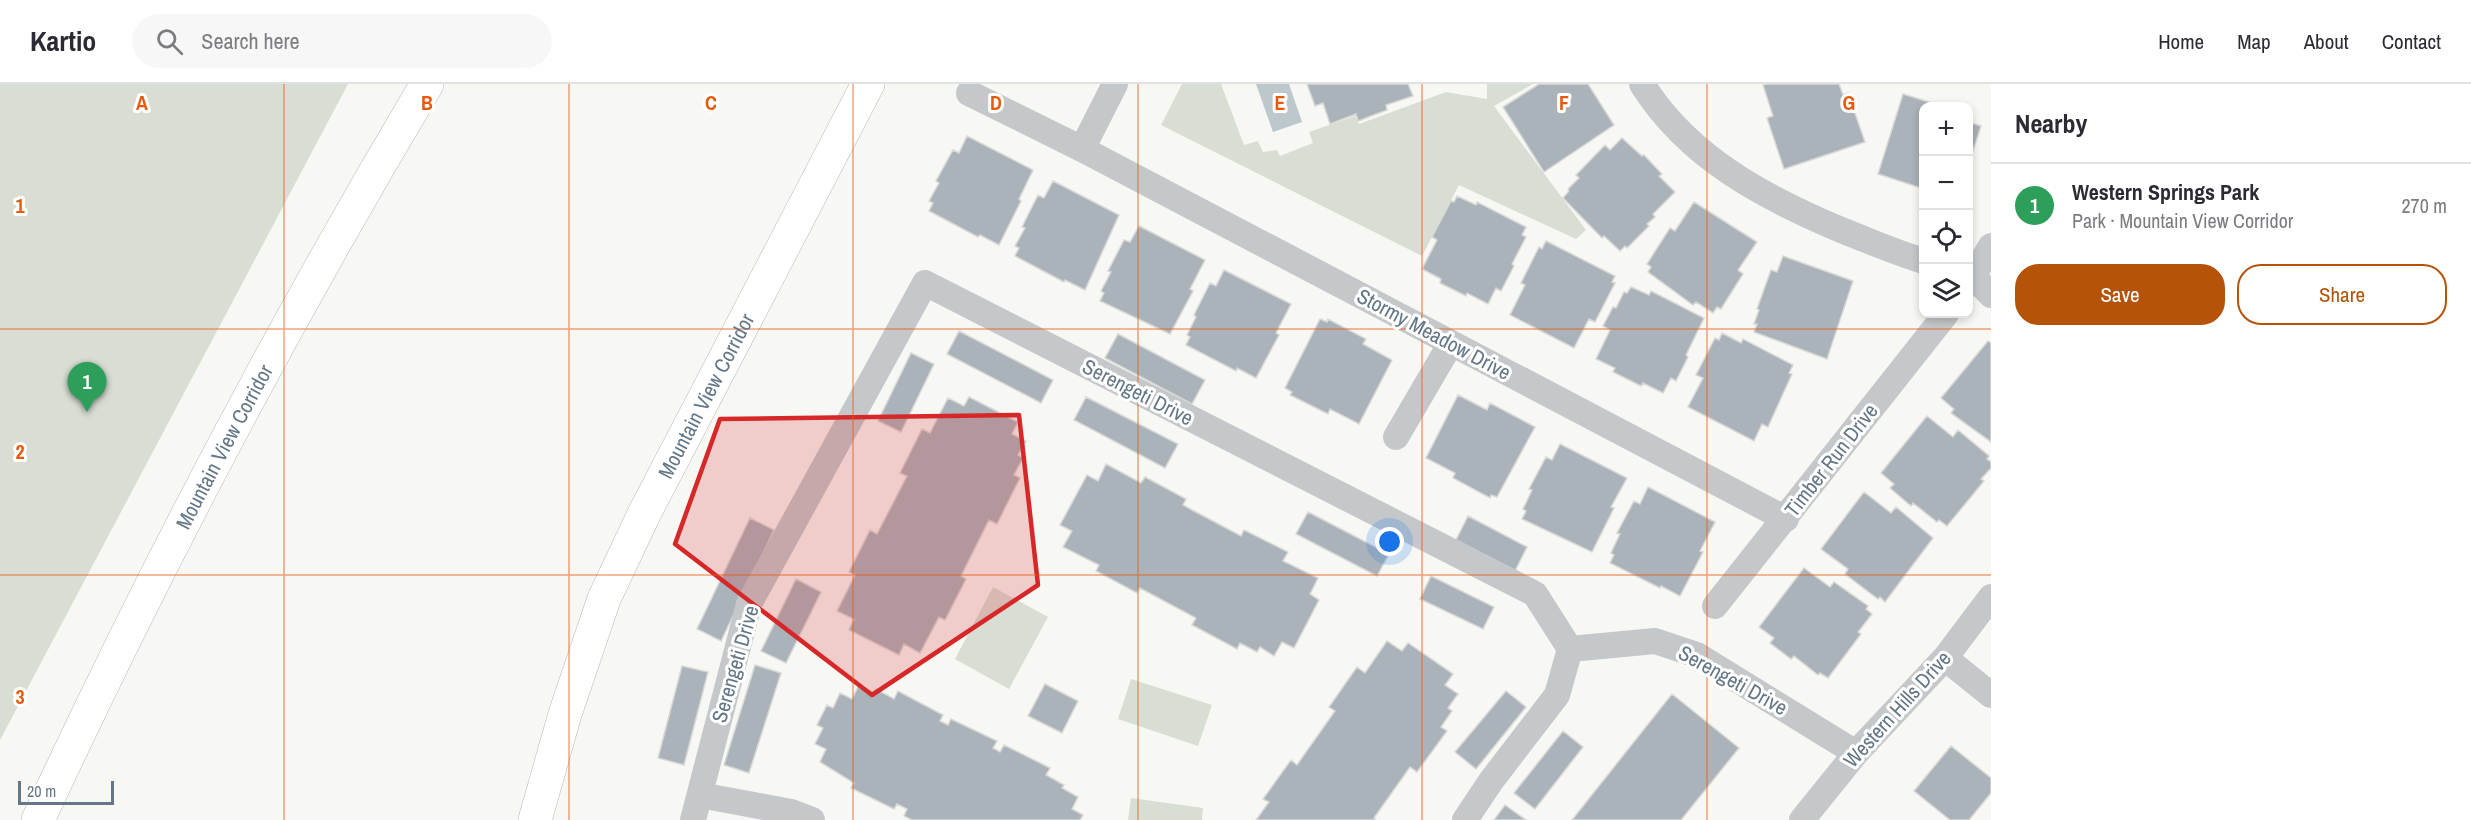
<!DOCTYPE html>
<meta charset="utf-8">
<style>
body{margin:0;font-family:"Archivo Narrow",sans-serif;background:#f7f7f7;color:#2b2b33}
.controls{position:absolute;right:18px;top:18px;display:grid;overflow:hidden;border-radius:12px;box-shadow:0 3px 9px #0003}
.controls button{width:54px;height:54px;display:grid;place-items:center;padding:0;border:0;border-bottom:2px solid #e1e1e2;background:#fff;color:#2b2b33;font:30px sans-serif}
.scale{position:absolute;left:18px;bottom:15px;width:96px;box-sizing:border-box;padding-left:6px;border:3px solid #647786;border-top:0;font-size:16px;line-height:21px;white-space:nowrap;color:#647786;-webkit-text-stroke:4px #fff;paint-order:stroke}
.you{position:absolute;left:1390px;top:458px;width:21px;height:21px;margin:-15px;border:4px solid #fff;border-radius:50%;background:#1a73e8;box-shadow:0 0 0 9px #1a73e833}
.badge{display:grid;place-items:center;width:39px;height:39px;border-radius:50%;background:#b45309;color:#fff;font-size:20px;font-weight:700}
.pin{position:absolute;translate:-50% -50px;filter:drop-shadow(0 2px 3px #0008)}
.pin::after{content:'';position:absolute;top:32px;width:21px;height:18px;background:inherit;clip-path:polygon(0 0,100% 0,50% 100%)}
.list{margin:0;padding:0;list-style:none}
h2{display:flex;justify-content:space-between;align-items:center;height:78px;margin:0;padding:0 24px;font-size:26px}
h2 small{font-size:20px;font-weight:400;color:#7c7c81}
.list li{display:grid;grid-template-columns:39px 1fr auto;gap:18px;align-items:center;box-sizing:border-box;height:84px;padding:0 24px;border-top:2px solid #e1e1e2}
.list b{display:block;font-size:22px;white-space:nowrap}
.list p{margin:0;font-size:20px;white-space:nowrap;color:#7c7c81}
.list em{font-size:20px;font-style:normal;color:#7c7c81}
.actions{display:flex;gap:12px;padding:18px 24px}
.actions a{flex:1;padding:14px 0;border:2px solid #b45309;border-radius:24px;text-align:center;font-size:21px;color:#b45309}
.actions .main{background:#b45309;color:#fff}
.icon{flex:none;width:33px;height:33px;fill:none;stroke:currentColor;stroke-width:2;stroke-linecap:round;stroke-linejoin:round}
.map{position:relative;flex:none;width:1991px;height:736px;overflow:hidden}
header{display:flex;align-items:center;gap:36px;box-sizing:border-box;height:84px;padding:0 30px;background:#fff;border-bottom:2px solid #e1e1e2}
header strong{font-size:28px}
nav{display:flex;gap:33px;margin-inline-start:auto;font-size:21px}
.search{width:420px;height:54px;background:#f7f7f7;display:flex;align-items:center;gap:15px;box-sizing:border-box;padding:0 21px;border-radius:33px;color:#7c7c81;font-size:22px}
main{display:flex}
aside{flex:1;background:#fff}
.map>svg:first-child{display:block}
.green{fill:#d8ded4}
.water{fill:#bcc8cc}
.building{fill:#aab3b9;stroke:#d8d8d6;stroke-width:1.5}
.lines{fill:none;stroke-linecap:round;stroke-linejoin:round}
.highway-casing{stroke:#b6babd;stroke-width:34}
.street{stroke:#c4c8cb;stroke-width:26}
.highway{stroke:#fff;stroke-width:33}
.marked{fill:#d62828;fill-opacity:0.2;stroke:#d62828;stroke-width:4.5;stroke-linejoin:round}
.grid{fill:none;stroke:#e8590c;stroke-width:1.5;stroke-opacity:0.55}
.labels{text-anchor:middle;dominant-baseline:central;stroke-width:6;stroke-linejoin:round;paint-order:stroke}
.street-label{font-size:21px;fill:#647786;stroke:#fff}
.grid-label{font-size:20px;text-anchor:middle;font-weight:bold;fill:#e8590c;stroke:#fff;stroke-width:6;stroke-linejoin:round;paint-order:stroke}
</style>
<header>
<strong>Kartio</strong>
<div class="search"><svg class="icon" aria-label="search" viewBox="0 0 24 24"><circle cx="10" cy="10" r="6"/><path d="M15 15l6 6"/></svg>Search here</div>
<nav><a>Home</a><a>Map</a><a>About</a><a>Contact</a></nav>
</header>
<main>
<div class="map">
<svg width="1991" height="736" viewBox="0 0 1991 736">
<rect width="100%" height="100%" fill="#f7f7f3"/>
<path class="green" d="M0,0H348L0,656Z
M1182,0H1221L1244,61L1258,57L1263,68L1277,66L1280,72L1313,59L1309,48L1355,32L1359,40L1446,8L1487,15V0H1533L1494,22L1586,146L1576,155L1459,101L1422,172L1161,41Z
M993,503L1048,533L1009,605L955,575Z
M1131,595L1212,621L1198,662L1118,635Z
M1131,714L1203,724L1202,736H1128Z"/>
<path class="water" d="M1256,0H1289L1302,38L1273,48Z"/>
<path class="building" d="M1307,0H1408L1413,12L1386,21L1387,26L1358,37L1356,30L1330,40L1323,19L1315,22Z
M1539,0H1588L1614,41L1544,88L1503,23Z
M1767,0H1839L1843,11L1848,9L1865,58L1784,85L1767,34L1773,32L1763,1Z
M1903,10L1942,22H1924V105L1878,90Z
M1968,38L1981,42L1968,82Z
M967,52L1033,86L1019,115L1021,117L999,161L980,151L978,153L929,127L933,119L929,117L939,99L936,97L953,66L959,69Z
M1622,54L1642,72L1644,71L1662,90L1659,92L1675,108L1653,130L1655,133L1647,140L1649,142L1627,164L1625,162L1620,167L1604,152L1602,154L1563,114L1569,107L1568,105L1579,94L1576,91L1605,61L1610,66Z
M1053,97L1119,131L1085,206L1065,196L1064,198L1015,172L1019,164L1015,162L1025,144L1022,143L1038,111L1044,114Z
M1457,112L1476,121L1477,118L1526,143L1522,151L1526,153L1512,180L1514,182L1501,207L1496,204L1488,220L1467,209L1466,212L1440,199L1441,195L1422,185L1437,156L1432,153L1451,117L1454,118Z
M1694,118L1757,158L1738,186L1743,190L1721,225L1717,223L1713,229L1696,218L1693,221L1648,188L1651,183L1647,180L1670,144L1675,147Z
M1139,142L1205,176L1190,205L1193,207L1170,250L1100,217L1104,209L1101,207L1111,188L1108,187L1124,156L1130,158Z
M1546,157L1615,192L1612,198L1615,199L1595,238L1589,235L1574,264L1510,231L1525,201L1521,199L1539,163L1542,165Z
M1783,172L1853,197L1827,275L1754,248L1757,240H1754L1759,226L1757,225L1771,186L1777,188Z
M1224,186L1291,220L1276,249L1279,251L1256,294L1237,284L1236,287L1186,261L1190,253L1187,251L1196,233L1194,231L1210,199L1216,202Z
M1631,203L1649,211L1651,207L1704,234L1686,271L1688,273L1676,297L1671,294L1663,309L1643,299L1641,302L1613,288L1615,284L1596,275L1610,246L1603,242L1613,223L1616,224L1624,208L1627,209Z
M1320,235L1327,238L1328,235L1366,255L1363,260L1392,276L1359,340L1330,325L1328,330L1290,311L1292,308L1285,304Z
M959,247L1053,296L1041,319L947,270Z
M1722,249L1741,259L1743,255L1793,281L1789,289L1792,290L1768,343L1762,340L1754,357L1688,323L1703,294L1696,291L1715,254L1719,256Z
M1118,250L1205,296L1192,320L1105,274Z
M1988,257L1991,259V358L1951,329L1954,325L1941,314Z
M911,269L934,280L901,348L878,337Z
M1458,311L1487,326L1490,319L1535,343L1497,413L1491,411L1490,414L1453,394L1455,389L1426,374Z
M969,313L1018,338L1012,350L1026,357L1018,371L1023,374L1014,391L1020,394L997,440L989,436L961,492L966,495L945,536L939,533L920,569L904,560L899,571L849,546L854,535L837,527L855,491L849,488L870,446L877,450L907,392L900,389L922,345L930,349L948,314L964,322Z
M1086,313L1178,360L1165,384L1074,336Z
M1927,332L1953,353L1958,346L1989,372L1987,375L1991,378V384L1981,395L1984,397L1947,442L1939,436L1937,438L1913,419L1911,422L1890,404L1894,400L1881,389Z
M1560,360L1627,394L1611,423L1614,424L1592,468L1522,435L1526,427L1523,425L1532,406L1529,405L1546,373L1552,376Z
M1106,380L1141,399L1145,393L1186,415L1183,421L1192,426L1241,452L1244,446L1288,468L1283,477L1318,494L1310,510L1319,516L1294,564L1282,558L1274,572L1260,563L1257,568L1240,559L1237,565L1192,541L1196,534L1140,504L1137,509L1096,487L1099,481L1063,463L1072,447L1060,441L1087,391L1098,397Z
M1648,403L1715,438L1700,467L1703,468L1680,512L1661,502L1660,504L1610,479L1614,471L1611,469L1620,450L1617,449L1634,417L1640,420Z
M1864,408L1891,429L1896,423L1933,454L1885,518L1880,513L1878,515L1845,490L1848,485L1821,465Z
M1308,428L1389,470L1377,492L1296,450Z
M1468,432L1527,463L1515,487L1456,456Z
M750,434L774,446L721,557L697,545Z
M1804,484L1830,503L1834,498L1868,522L1866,525L1872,530L1858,548L1861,550L1828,594L1820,589L1818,591L1794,572L1791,575L1770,559L1774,554L1759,543Z
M1431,492L1494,523L1483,545L1420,515Z
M796,495L821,508L786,579L761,567Z
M1387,557L1402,567L1408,559L1453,590L1445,601L1458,610L1448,624L1452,627L1441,643L1447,647L1417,688L1410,683L1374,734L1376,736H1256L1269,718L1263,715L1291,676L1297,681L1335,627L1329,623L1357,583L1365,589Z
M755,581L781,589L749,689L724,681Z
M682,582L708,588L684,681L658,674Z
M1045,600L1078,617L1062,649L1028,632Z
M859,601L874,609L876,605L894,615L898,607L943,631L940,637L948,641L951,635L997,657L993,664L1000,668L1004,661L1050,684L1046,691L1064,701L1062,704L1078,713L1072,725L1083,731L1080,736H912L904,732L907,725L897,720L894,725L851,704L854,699L820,678L826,665L815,660L823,644L817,641L827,621L833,624L840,609L852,615Z
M1506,607L1526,623L1476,685L1455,668Z
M1672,610L1739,664L1681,736H1572Z
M1563,647L1583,663L1535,725L1514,709Z
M1951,662L1991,694V709L1969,736H1950L1914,707Z
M1505,721L1526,736H1494Z"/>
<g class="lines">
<defs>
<g id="highway">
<path id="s1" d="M38,736C155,484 285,238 427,0"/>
<path id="s2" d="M535,736L565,630L604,515L644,430L868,0"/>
</g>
</defs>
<use href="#highway" class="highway-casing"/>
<path class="street" d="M1642,0C1689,75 1767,115 1846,148C1872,158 1897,169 1924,177
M969,9L1082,65L1786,435
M1082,65L1115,0
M1974,193L1991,211
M1968,201L1991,162
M1396,353L1451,259
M1715,522L1946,230
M1945,574L1991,611
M700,711L791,728L812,736
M693,736L749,520L925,199L1535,510L1570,565L1655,557L1697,571L1856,669
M1465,736L1491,697L1557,611L1570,565
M1802,736L1856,669L1945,574L1991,513"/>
<use href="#highway" class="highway"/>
</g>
<path class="marked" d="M1019,331L1038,501L872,611L675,460L720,335Z"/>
<path class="grid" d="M284,0V736M569,0V736M853,0V736M1138,0V736M1422,0V736M1707,0V736M0,245H1991M0,491H1991"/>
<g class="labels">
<g class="street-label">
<text transform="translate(1434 250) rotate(28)">Stormy Meadow Drive</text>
<text transform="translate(1138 308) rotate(27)">Serengeti Drive</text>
<text stroke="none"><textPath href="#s2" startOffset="459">Mountain View Corridor</textPath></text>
<text stroke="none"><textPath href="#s1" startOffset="417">Mountain View Corridor</textPath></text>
<text transform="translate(1831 376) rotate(-52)">Timber Run Drive</text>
<text transform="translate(735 580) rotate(-74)">Serengeti Drive</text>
<text transform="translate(1733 596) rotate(29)">Serengeti Drive</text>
<text transform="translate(1897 625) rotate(-48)">Western Hills Drive</text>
</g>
</g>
<g class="grid-label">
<text x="142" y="26">A</text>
<text x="427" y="26">B</text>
<text x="711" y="26">C</text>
<text x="996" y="26">D</text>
<text x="1280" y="26">E</text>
<text x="1564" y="26">F</text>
<text x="1849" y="26">G</text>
<text x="20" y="129">1</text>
<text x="20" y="375">2</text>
<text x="20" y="620">3</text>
</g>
</svg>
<div class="controls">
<button>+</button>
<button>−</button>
<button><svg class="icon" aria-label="locate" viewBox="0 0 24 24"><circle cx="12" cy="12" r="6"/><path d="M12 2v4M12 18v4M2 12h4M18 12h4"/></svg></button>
<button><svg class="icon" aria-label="layers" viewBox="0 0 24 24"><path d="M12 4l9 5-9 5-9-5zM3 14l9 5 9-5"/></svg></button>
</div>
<div class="scale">20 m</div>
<div class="you"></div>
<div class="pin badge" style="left:87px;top:328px;background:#2e9e5b">1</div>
</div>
<aside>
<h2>Nearby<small></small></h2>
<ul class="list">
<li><span class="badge" style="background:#2e9e5b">1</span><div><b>Western Springs Park</b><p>Park · Mountain View Corridor</p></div><em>270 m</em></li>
</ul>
<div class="actions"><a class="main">Save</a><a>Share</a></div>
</aside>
</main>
